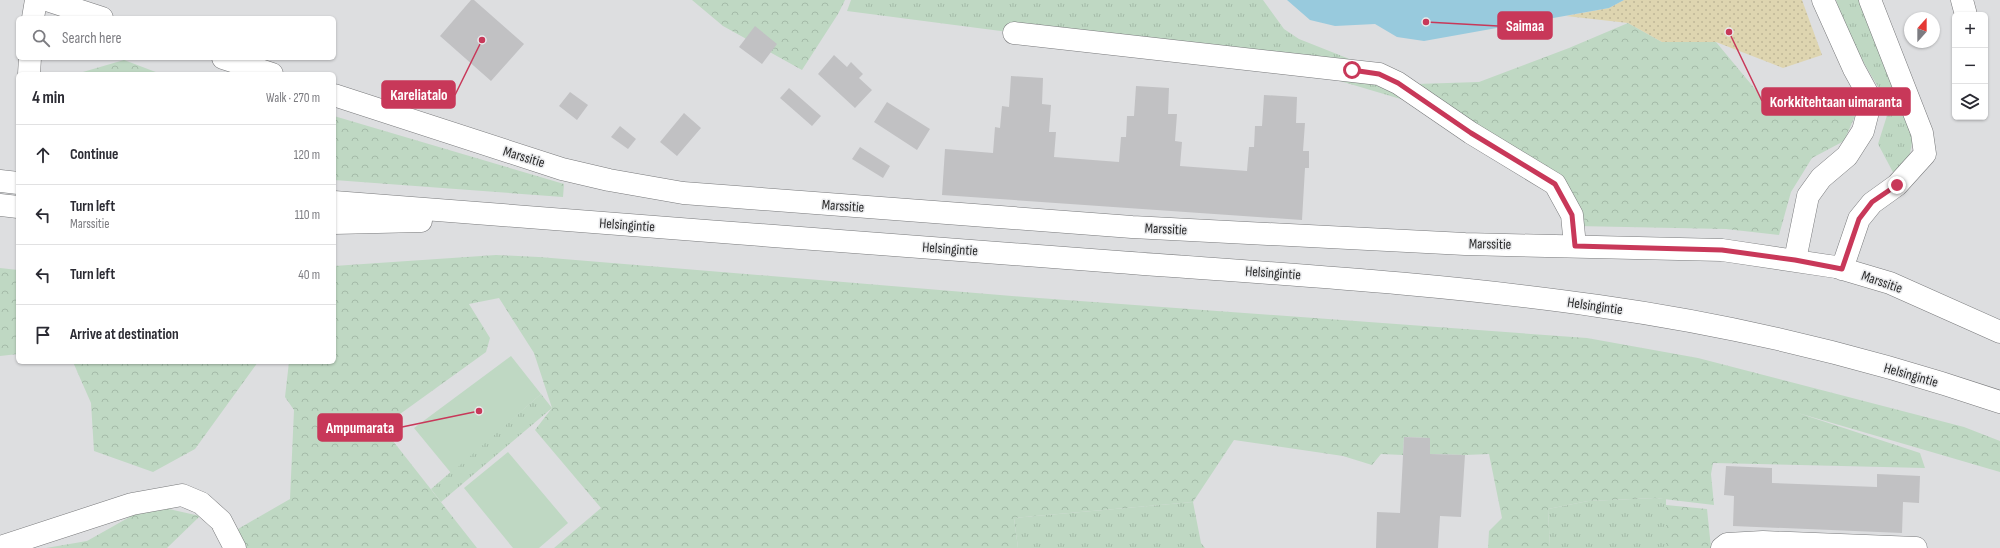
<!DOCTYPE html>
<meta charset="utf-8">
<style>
body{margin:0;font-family:"Sofia Sans Condensed",sans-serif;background:#f7f7f7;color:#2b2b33}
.controls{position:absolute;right:12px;top:12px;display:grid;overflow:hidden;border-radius:6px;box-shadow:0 1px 3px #0004}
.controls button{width:36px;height:36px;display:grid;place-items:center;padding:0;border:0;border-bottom:1px solid #e1e1e2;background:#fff;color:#2b2b33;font:20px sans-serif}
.compass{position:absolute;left:1904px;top:12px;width:36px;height:36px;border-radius:50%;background:#fff;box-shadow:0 1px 3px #0004;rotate:21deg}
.stop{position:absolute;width:12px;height:12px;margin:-9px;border:3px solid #c83859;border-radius:50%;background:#fff}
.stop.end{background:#c83859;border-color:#fff;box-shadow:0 1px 4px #0008}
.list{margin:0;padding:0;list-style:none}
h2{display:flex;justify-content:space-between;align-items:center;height:52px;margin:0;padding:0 16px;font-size:17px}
h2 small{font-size:13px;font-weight:400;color:#7c7c81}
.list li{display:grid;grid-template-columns:26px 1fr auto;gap:12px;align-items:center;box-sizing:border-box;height:60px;padding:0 16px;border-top:1px solid #e1e1e2}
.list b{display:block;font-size:15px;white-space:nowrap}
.list p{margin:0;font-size:13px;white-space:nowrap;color:#7c7c81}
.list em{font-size:13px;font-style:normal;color:#7c7c81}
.icon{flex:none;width:22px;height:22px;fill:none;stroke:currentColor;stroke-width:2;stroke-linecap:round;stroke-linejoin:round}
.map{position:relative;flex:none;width:2000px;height:548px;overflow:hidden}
.search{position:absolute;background:#fff;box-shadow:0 1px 3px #0004;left:16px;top:16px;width:320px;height:44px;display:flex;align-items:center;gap:10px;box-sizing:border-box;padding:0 14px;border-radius:6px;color:#7c7c81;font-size:15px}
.panel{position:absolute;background:#fff;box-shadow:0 1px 3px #0004;left:16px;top:72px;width:320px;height:292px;border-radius:6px}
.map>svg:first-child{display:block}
.grass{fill:url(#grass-tufts)}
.forest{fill:url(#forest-crowns)}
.sand{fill:url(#sand-dots)}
.garden{fill:#bfd8c3}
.water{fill:#98cadd}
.building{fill:#c1c1c3}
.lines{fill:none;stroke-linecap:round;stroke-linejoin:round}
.minor-casing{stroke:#78797b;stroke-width:23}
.major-casing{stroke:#78797b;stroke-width:23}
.minor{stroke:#fff;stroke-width:22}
.major{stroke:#fff;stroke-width:22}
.route{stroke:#c83859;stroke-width:5}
.labels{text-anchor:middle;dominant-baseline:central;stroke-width:3;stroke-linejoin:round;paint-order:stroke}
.street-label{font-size:14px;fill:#2a2a2b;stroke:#eaebed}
.leader{fill:none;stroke:#c83859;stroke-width:1.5}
.callout-dot{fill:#c83859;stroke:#eaebed;stroke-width:1.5}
.callout{fill:#c83859;stroke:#c83859;stroke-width:1.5}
.callout-label{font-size:15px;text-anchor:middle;font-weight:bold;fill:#fff}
</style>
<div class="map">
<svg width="2000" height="548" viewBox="0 0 2000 548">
<defs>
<pattern id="grass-tufts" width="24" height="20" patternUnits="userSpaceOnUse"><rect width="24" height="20" fill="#bfd8c3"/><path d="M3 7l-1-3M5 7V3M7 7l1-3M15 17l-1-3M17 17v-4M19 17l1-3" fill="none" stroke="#a4baa8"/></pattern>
<pattern id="forest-crowns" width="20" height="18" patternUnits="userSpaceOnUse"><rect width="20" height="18" fill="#bfd8c3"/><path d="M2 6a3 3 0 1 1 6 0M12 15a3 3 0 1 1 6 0" fill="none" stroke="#a4baa8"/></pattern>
<pattern id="sand-dots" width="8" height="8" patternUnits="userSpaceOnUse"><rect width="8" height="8" fill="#ded5b0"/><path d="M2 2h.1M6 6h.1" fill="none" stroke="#bfb798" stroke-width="1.8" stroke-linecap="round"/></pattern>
</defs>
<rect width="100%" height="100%" fill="#dddee0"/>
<path class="grass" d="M851,0H1263L1284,29L1299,39L1352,60L1404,100L1303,70L847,11Z
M1836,0H1861L1915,128L1908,163L1895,176L1878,144L1890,106C1869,72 1847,38 1836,0Z
M541,394L552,408L441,502L431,489Z
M1655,498L1666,499V548H1550L1548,509L1588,501Z
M1193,502L1201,543L1205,548H1018L1014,518Z"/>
<path class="forest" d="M692,0H845L838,14L802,70L723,26Z
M1628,23L1662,42H1716L1765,101L1855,116L1844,141L1812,158L1791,192L1779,235L1726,229L1576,226L1574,214L1416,84L1479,82L1569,48Z
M124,60L161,74H76Z
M334,116L564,184L563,197L334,180Z
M496,255L539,257L1025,297L1587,338L1698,358L1964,427L2000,441V472L1798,413L1920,453L1925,468L1713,463L1711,474L1714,505L1655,498L1588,501L1548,509L1550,548H1488L1489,531L1502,518L1489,454L1465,455L1430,454V438L1404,437L1403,455L1381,454L1372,465L1343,456L1234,440L1193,502L1014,518L1018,548H554L601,508L535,430L552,408L534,353L499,298L469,304L490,338L486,352L382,427L477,548H246L238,529L290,499L294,410L285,397L289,362H334V266Z
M0,268L18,270V354L0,356Z
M73,362H258L195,449L153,472L94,451L91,403Z
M151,505L200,516L167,548H46L87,541Z
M1666,505L1707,509L1711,548H1666Z"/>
<path class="sand" d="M1624,0H1802L1822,55L1783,68L1716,42H1662L1628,23L1566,16L1609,8Z"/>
<path class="garden" d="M511,356L541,394L451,473L414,428Z
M508,452L568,523L539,548H513L464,488Z"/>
<path class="water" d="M1287,0H1624L1609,8L1424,41L1397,37L1375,24L1335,26L1310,20Z"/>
<path class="building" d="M471,0H474L524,44L491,81L440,36Z
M755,26L777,44L762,64L739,47Z
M834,55L847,67L851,62L863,74L859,78L872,90L855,108L818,74Z
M1011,76L1043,78L1042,104L1051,105L1049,132H1056L1054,157L1119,162L1121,137H1126L1127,116H1134L1136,86L1169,88L1168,114H1177L1175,141L1182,142L1180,166L1247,171L1249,147H1254L1255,126H1262L1264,95L1297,97L1296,123H1305L1303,151H1309V168H1305L1302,220L942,195L945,149L993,153L995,127L1000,128L1002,106L1009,107Z
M789,88L821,116L812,126L780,98Z
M570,92L588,105L577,120L559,106Z
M887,102L930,129L917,150L874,122Z
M684,113L701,128L677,156L660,142Z
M620,126L636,139L628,149L611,137Z
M860,147L890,166L883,178L852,159Z
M1404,437L1430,438V454L1465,455L1461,517L1440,516L1438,548H1376L1377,512L1400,513Z
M1726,466L1772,468V483L1877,487V474L1920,476L1919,503L1903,502L1902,533L1733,526L1734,496L1724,495Z"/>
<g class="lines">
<defs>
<path id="minor" d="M47,0L102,18
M1962,0L1966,15
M33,18L36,0
M1014,33L1379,74L1398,83L1471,133L1555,184L1572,215L1575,246
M223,58L272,74
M29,74L30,58
M334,95L562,169L609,180L683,193L1132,227L1465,244L1722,250L1836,267L1890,283L2000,332
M1795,260L1808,196L1821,178L1847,156L1863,131L1871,100L1854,69L1823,0
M1842,269L1859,219L1872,203L1897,185L1925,154L1922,133L1870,0
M0,547L132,504L182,495L201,503L221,521L235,548
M1722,548L1727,544L1763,542L1916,548"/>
<path id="major" d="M0,181L18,183
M334,202C595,223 857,242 1118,262C1278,274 1439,283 1598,306C1734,325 1870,358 2000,402
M0,205L18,207
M334,223L421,221"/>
</defs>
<use href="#minor" class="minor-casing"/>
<use href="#major" class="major-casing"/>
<use href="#minor" class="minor"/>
<use href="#major" class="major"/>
</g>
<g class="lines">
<path class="route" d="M1352,70L1379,74L1398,83L1471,133L1555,184L1572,215L1575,246L1722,250L1795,260L1842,269L1859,219L1872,202L1897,185"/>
</g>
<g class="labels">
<g class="street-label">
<text transform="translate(524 157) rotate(17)">Marssitie</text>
<text transform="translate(843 206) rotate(4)">Marssitie</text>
<text transform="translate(627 225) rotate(4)">Helsingintie</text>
<text transform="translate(1166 229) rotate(3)">Marssitie</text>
<text transform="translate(1490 244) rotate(1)">Marssitie</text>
<text transform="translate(950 249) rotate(4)">Helsingintie</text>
<text transform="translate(1273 273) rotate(4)">Helsingintie</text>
<text transform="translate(1882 282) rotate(19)">Marssitie</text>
<text transform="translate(1595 306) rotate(8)">Helsingintie</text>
<text transform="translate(1911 375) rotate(16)">Helsingintie</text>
</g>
</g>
<path class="leader" d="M1426 22L1498 26M482 40L455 95M1729 32L1762 101M479 411L402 427"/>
<g class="callout-dot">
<circle cx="1426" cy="22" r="4"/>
<circle cx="482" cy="40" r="4"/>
<circle cx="1729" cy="32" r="4"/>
<circle cx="479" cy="411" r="4"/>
</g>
<g class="callout">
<rect x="1498" y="12" width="54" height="27" rx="4"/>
<rect x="382" y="81" width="73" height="27" rx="4"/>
<rect x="1762" y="88" width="148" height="27" rx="4"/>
<rect x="318" y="414" width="84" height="27" rx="4"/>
</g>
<g class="callout-label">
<text x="1525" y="31">Saimaa</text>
<text x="419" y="100">Kareliatalo</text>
<text x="1836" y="107">Korkkitehtaan uimaranta</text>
<text x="360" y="433">Ampumarata</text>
</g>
</svg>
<div class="controls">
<button>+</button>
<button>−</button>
<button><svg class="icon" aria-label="layers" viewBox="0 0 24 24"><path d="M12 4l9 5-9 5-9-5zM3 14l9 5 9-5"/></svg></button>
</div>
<svg class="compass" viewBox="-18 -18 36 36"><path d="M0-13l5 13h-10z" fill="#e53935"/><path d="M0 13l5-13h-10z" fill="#7c7c81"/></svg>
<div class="stop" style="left:1352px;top:70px"></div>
<div class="stop end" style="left:1897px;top:185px"></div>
<div class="search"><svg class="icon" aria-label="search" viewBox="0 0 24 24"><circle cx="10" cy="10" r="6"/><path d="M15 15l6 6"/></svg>Search here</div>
<section class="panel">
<h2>4 min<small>Walk · 270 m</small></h2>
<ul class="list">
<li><svg class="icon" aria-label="ahead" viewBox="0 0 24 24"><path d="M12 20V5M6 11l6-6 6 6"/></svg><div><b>Continue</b></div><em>120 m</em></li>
<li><svg class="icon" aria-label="left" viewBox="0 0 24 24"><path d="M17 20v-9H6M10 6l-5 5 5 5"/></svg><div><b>Turn left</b><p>Marssitie</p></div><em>110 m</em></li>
<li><svg class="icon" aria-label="left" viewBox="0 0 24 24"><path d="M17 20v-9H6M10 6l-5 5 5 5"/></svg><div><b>Turn left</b></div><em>40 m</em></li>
<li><svg class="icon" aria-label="arrive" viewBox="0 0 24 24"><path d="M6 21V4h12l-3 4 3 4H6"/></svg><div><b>Arrive at destination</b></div></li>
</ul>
</section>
</div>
